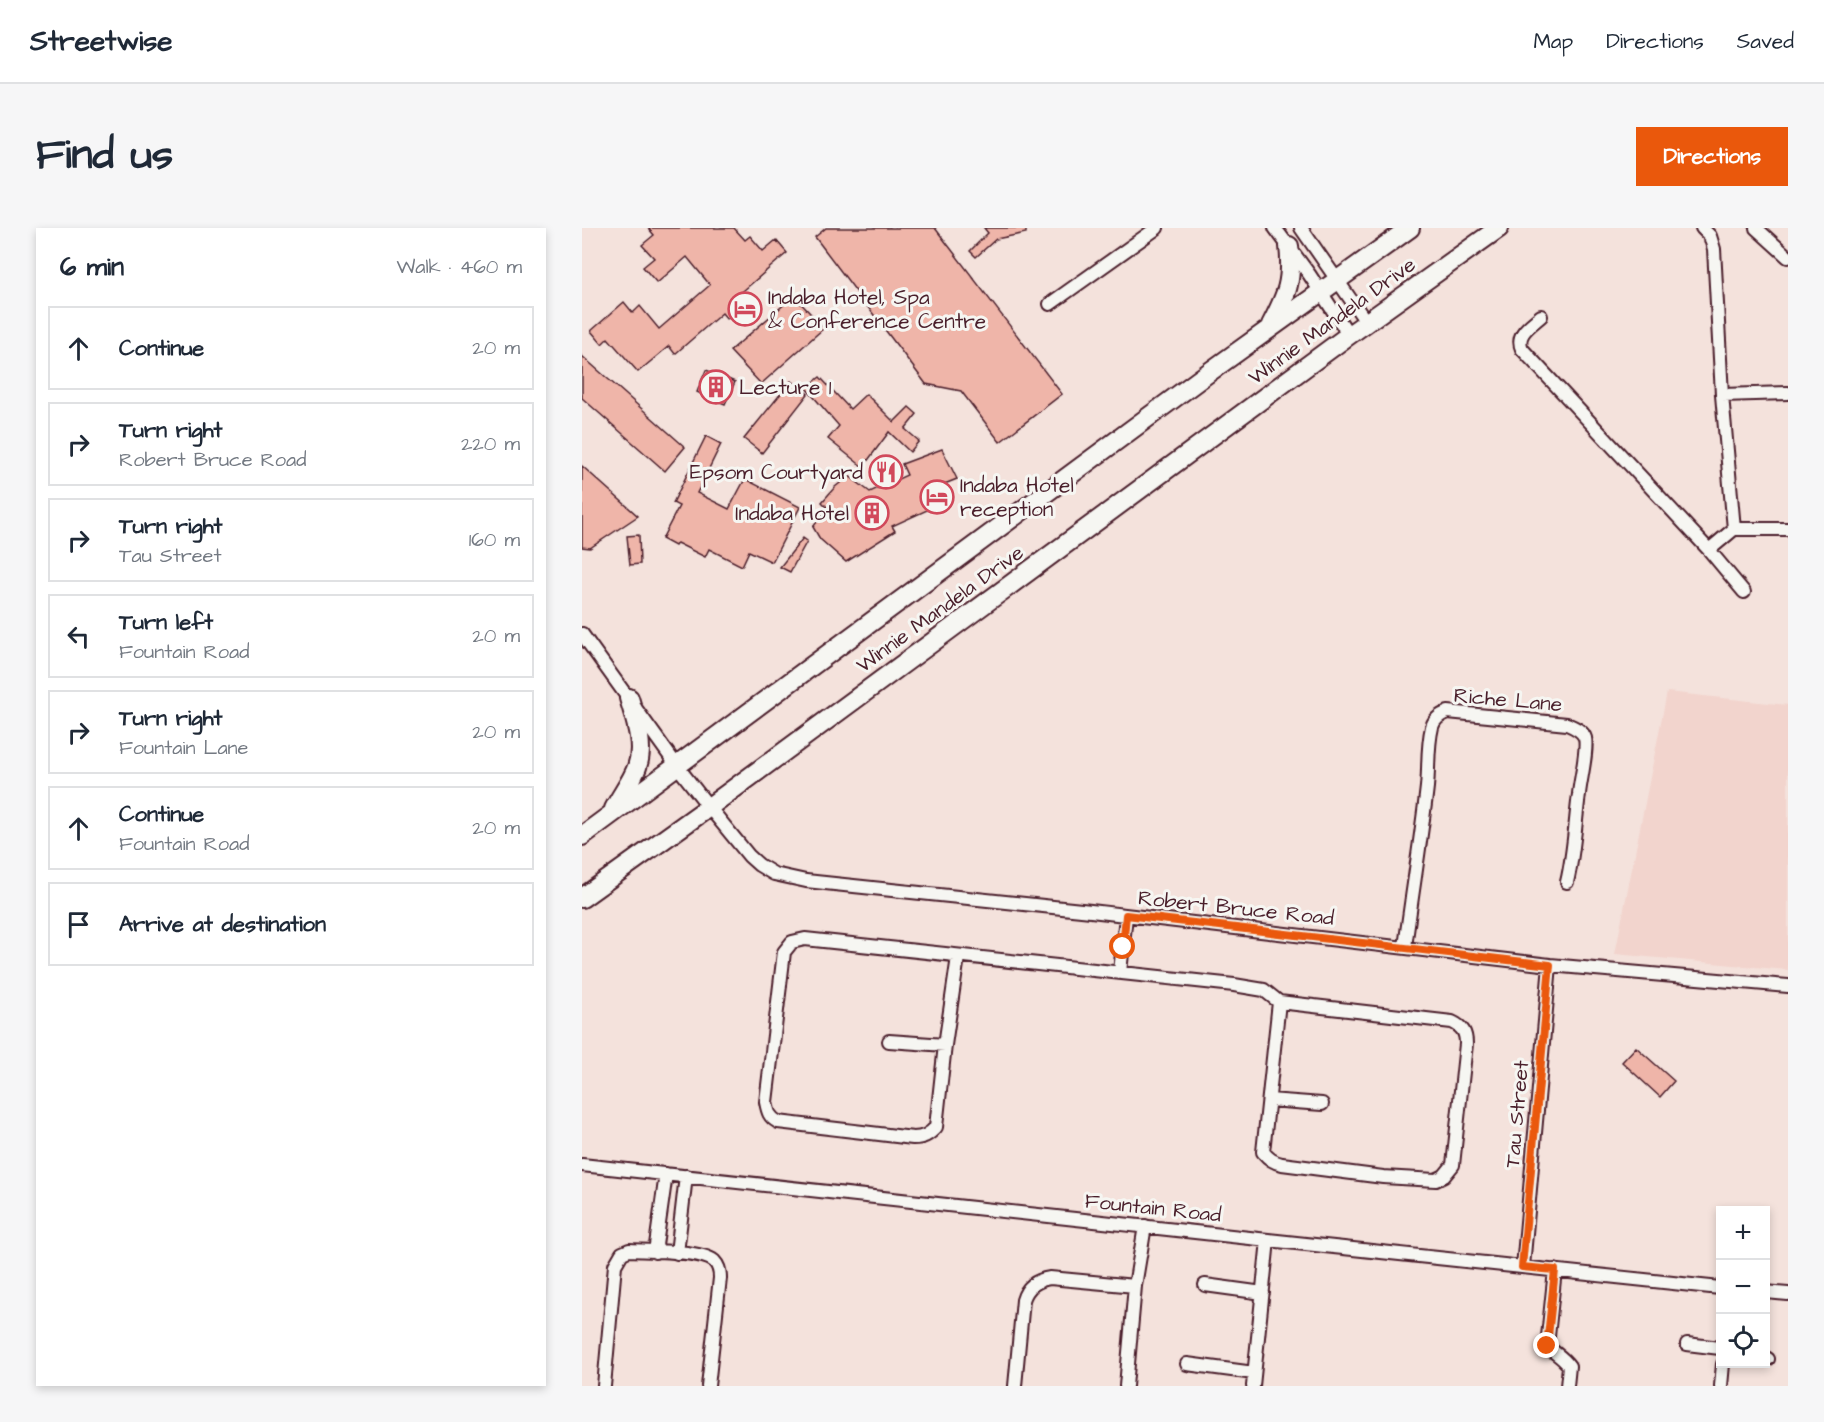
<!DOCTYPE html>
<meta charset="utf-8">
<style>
body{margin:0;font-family:"Architects Daughter",sans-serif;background:#f6f6f7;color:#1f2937}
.controls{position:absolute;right:18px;bottom:18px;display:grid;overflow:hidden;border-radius:0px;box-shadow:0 3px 9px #0003}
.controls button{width:54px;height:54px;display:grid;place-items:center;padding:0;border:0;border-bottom:2px solid #e0e1e3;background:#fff;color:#1f2937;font:30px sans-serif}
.stop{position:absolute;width:18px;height:18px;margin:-14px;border:4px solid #ea580c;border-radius:50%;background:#fff}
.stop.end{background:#ea580c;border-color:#fff;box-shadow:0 2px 6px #0008}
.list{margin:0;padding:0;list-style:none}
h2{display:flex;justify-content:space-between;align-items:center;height:78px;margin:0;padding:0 24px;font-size:26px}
h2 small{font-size:20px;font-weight:400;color:#747a83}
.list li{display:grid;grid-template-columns:39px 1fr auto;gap:18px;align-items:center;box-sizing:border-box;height:84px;margin:0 12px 12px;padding:0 12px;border:2px solid #e0e1e3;border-radius:0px}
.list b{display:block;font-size:22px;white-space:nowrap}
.list p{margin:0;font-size:20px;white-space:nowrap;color:#747a83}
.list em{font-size:20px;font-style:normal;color:#747a83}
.icon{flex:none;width:33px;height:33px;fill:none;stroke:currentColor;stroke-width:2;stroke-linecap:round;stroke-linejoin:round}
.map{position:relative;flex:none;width:1206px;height:1158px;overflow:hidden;border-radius:0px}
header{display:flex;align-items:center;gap:36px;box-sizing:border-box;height:84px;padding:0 30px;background:#fff;border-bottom:2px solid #e0e1e3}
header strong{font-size:28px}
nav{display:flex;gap:33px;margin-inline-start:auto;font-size:21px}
.intro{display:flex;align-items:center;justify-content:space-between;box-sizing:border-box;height:144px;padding:0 36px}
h1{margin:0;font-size:42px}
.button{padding:15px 27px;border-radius:0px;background:#ea580c;color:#fff;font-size:21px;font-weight:700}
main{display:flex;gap:36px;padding:0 36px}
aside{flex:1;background:#fff;border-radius:0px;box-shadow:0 3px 9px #0003}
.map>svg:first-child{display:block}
.built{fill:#f2d4cd}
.building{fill:#efb5a9;stroke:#4a1f2b;stroke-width:1.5}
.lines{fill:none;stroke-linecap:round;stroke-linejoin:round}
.street-casing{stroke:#4a1f2b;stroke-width:16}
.secondary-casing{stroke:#4a1f2b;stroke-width:22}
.street{stroke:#f6f6f2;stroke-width:12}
.secondary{stroke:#f6f6f2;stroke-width:18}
.route{stroke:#ea580c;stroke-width:8}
.labels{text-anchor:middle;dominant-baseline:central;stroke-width:6;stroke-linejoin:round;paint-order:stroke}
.poi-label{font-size:21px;fill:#4a1f2b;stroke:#f6f6f2;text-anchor:start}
.street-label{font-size:21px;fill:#4a1f2b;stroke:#f6f6f2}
</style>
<header>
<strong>Streetwise</strong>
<nav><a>Map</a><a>Directions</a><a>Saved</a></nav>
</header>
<div class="intro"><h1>Find us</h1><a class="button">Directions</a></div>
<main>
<aside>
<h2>6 min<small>Walk · 460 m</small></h2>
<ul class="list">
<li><svg class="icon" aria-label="ahead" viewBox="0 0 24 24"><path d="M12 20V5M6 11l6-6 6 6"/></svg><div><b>Continue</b></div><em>20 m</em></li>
<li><svg class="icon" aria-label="right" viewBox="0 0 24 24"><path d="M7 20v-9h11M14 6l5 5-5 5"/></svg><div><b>Turn right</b><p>Robert Bruce Road</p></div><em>220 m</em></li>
<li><svg class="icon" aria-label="right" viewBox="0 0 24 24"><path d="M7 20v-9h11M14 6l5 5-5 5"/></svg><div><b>Turn right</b><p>Tau Street</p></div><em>160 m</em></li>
<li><svg class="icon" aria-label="left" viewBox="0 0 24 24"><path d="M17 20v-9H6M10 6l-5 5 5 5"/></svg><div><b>Turn left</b><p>Fountain Road</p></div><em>20 m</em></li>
<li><svg class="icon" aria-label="right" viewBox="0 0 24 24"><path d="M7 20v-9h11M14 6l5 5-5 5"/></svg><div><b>Turn right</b><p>Fountain Lane</p></div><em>20 m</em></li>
<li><svg class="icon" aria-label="ahead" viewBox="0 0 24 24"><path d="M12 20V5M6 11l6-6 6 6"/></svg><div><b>Continue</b><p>Fountain Road</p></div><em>20 m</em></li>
<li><svg class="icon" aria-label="arrive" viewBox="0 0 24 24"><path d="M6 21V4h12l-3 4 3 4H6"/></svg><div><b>Arrive at destination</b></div></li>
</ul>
</aside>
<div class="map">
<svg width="1206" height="1158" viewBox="0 0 1206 1158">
<rect width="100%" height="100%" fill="#f4e2dc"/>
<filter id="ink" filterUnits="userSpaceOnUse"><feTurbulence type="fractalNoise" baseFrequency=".0167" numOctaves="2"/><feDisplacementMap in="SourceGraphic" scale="12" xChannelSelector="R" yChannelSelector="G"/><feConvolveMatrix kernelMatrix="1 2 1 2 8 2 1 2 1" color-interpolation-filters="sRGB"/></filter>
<g filter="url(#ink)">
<path class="built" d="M1085,464L1206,477V742L1033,726Z"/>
<path class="building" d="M66,0H152L163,12L168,8L181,23L194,12L205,25L154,69L161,77L145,91L140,85L93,126L87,118L56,144L26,110L20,116L9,103L42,74L51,85L58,78L77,101L128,57L105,29L75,55L61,39L72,30L60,17L72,7Z
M244,0H353L480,166L418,214L379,163L344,156L233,9Z
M402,0H444V5L414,11L394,29L388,23L406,5Z
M212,68L242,100L179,156L148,123Z
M0,128L103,219L83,243L0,170Z
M124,142L153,154L143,176L115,164Z
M238,149L268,181L284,166L312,194L327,179L335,186L323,201L337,213L328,224L307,204L281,239L246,211L257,198L224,160Z
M209,153L226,166L180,225L162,211Z
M124,208L139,216L115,265L147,281L163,251L218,279L190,334L167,323L160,338L127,321L123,329L95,315L93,318L80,311L97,278L91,275Z
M360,221L375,251L360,257L367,272L310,298L313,303L264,334L238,311L231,299L246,280L240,274L253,259L267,248L288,264L325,247L320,236Z
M0,238L56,288L8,320L0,319Z
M57,307L58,336L48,337L45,308Z
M221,310L225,313L208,344L198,339Z
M1054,819L1092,853L1078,869L1040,834Z"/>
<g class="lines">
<defs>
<path id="street" d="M693,0L727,46L767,107
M719,0L785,95
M1120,0L1128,8L1132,21L1140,167L1152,301
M1174,0L1206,29
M468,76L575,0
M959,88C949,97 933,106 940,121L1127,322L1162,364
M1140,167L1206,165
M1127,322L1152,301H1206
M0,406L95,538L127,579L167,628L177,637L192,646L224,653L509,683L968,737L1206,758
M823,719C830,666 839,612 845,559C847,539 845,519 850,499C852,491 858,487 866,484L985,496C992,499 1001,503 1003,510C1006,522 998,553 997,566C993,596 992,625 985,654
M376,729L363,817L354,899C347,907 341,910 331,910L196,894C187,889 186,884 184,874L202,724L210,714L223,711L652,757L682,762L697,774L870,794C881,799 884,805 884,816L871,937L862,948L854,952L801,949L700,936C691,934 687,931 681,924L697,774
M538,744L544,688
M307,813L363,817
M687,872L740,876
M0,937L686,1012L1138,1060
M73,1024L84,946
M95,1025L104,948
M941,1039L968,737
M973,1042L965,1118C972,1125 981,1129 987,1138L985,1158
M623,1057L681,1065
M1184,1064L1206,1066
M1105,1116L1138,1120
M1184,1130L1186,1131
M605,1136L672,1145
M22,1158L33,1037L40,1025L47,1022C66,1023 118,1022 132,1033C137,1038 138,1043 138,1050L126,1158
M433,1158L441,1072C445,1059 454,1052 468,1050L553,1058
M544,1158L553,1058L563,998
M671,1158L686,1012
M1139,1158L1141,1136"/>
<path id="secondary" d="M689,97C705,66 711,53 707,18
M32,581C39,567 50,553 55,539C63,517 53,491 47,470
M0,608L626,145L828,0
M0,670L127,579L767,107L917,0"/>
</defs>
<use href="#street" class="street-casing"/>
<use href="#secondary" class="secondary-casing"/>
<use href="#street" class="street"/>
<use href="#secondary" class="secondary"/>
</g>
</g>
<g class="lines" filter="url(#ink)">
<path class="route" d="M541,719L544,687L968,737L940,1039L973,1042L965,1118"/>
</g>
<defs>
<symbol id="hotel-ring" viewBox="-11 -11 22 22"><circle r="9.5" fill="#f6f6f2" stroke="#d1495b" stroke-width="1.5"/><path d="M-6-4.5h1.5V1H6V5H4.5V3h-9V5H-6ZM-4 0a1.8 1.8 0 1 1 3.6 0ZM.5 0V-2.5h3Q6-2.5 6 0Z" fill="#d1495b"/></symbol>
<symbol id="building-ring" viewBox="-11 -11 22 22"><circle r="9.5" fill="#f6f6f2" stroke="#d1495b" stroke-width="1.5"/><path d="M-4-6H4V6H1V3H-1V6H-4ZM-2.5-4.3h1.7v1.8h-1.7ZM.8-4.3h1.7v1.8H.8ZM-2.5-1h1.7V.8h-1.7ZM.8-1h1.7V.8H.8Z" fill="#d1495b"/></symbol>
<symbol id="restaurant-ring" viewBox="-11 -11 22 22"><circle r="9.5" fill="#f6f6f2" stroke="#d1495b" stroke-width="1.5"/><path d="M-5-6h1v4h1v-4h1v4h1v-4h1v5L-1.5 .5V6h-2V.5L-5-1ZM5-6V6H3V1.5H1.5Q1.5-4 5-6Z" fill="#d1495b"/></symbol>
</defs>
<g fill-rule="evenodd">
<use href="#hotel-ring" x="144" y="62" width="38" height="38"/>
<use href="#building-ring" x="115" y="140" width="38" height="38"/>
<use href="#restaurant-ring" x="285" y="225" width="38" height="38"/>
<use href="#hotel-ring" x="336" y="250" width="38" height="38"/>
<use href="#building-ring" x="271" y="266" width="38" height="38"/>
</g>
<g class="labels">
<g class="poi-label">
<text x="186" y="69">Indaba Hotel, Spa<tspan x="186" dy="24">&amp; Conference Centre</tspan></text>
<text x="157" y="159">Lecture 1</text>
<text x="281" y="244" text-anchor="end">Epsom Courtyard</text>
<text x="378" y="257">Indaba Hotel<tspan x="378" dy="24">reception</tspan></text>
<text x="267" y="285" text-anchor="end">Indaba Hotel</text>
</g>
<g class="street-label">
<text transform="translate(750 93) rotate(-36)">Winnie Mandela Drive</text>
<text transform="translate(358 381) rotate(-36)">Winnie Mandela Drive</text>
<text transform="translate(926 472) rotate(5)">Riche Lane</text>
<text transform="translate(654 680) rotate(6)">Robert Bruce Road</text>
<text transform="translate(935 886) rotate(-85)">Tau Street</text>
<text transform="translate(571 980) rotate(6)">Fountain Road</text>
</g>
</g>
</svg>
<div class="controls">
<button>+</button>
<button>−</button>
<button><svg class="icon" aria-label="locate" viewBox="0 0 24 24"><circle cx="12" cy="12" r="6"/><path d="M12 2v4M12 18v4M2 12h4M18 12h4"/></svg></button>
</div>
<div class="stop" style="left:541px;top:719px"></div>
<div class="stop end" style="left:965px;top:1118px"></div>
</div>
</main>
